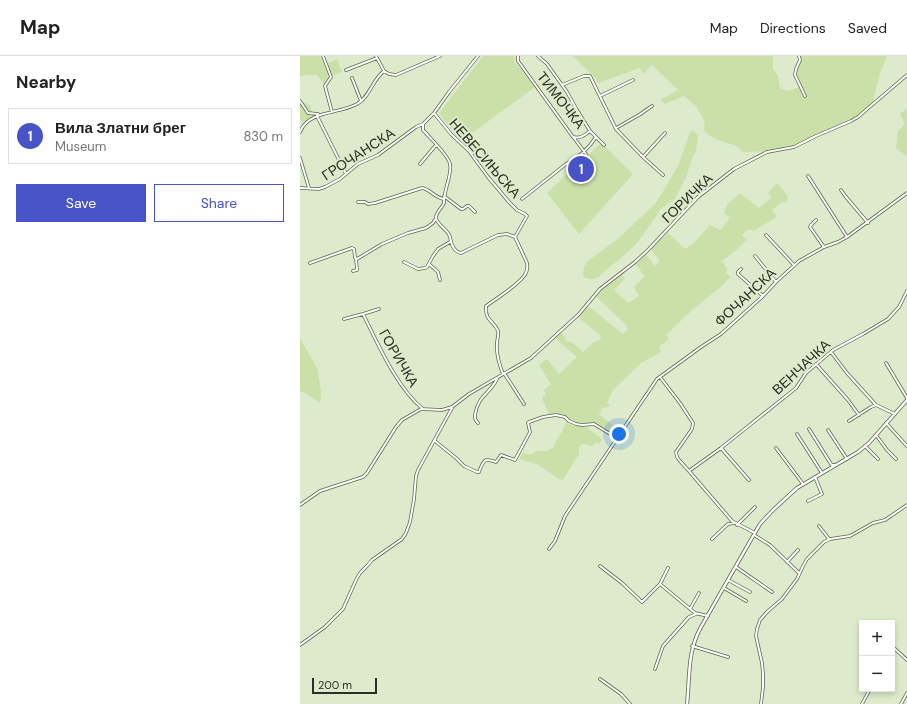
<!DOCTYPE html>
<meta charset="utf-8">
<style>
body{margin:0;font-family:"DM Sans",sans-serif;background:#f6f6f6;color:#222}
.controls{position:absolute;right:12px;bottom:12px;display:grid;overflow:hidden;border-radius:0px;box-shadow:0 2px 6px #0003}
.controls button{width:36px;height:36px;display:grid;place-items:center;padding:0;border:0;border-bottom:1px solid #e0e0e0;background:#fff;color:#222;font:20px sans-serif}
.scale{position:absolute;left:12px;bottom:10px;width:65px;box-sizing:border-box;padding-left:4px;border:2px solid #2b3024;border-top:0;font-size:11px;line-height:14px;white-space:nowrap;color:#2b3024;-webkit-text-stroke:3px #ddeacb;paint-order:stroke}
.you{position:absolute;left:319px;top:378px;width:14px;height:14px;margin:-10px;border:3px solid #fff;border-radius:50%;background:#1a73e8;box-shadow:0 0 0 6px #1a73e833}
.badge{display:grid;place-items:center;width:26px;height:26px;border-radius:50%;background:#4853c8;color:#fff;font-size:13px;font-weight:700}
.pin{position:absolute;translate:-50% -50%;border:2px solid #fff;box-shadow:0 1px 4px #0006}
.list{margin:0;padding:0;list-style:none}
h2{display:flex;justify-content:space-between;align-items:center;height:52px;margin:0;padding:0 16px;font-size:17px}
h2 small{font-size:13px;font-weight:400;color:#767676}
.list li{display:grid;grid-template-columns:26px 1fr auto;gap:12px;align-items:center;box-sizing:border-box;height:56px;margin:0 8px 8px;padding:0 8px;border:1px solid #e0e0e0;border-radius:0px}
.list b{display:block;font-size:15px;white-space:nowrap}
.list p{margin:0;font-size:13px;white-space:nowrap;color:#767676}
.list em{font-size:13px;font-style:normal;color:#767676}
.actions{display:flex;gap:8px;padding:12px 16px}
.actions a{flex:1;padding:9px 0;border:1px solid #4853c8;border-radius:0px;text-align:center;font-size:14px;color:#4853c8}
.actions .main{background:#4853c8;color:#fff}
.map{position:relative;flex:none;width:607px;height:648px;overflow:hidden}
header{display:flex;align-items:center;gap:24px;box-sizing:border-box;height:56px;padding:0 20px;background:#fff;border-bottom:1px solid #e0e0e0}
header strong{font-size:19px}
nav{display:flex;gap:22px;margin-inline-start:auto;font-size:14px}
main{display:flex}
aside{flex:1;background:#fff}
.map>svg:first-child{display:block}
.green{fill:#cae0a9}
.lines{fill:none;stroke-linecap:round;stroke-linejoin:round}
.minor-casing{stroke:#5a6549;stroke-width:3.5}
.secondary-casing{stroke:#5a6549;stroke-width:4}
.minor{stroke:#fff;stroke-width:2}
.secondary{stroke:#fff;stroke-width:2.5}
.labels{text-anchor:middle;dominant-baseline:central;stroke-width:4;stroke-linejoin:round;paint-order:stroke}
.street-label{font-size:14px;fill:#2b3024;stroke:#ddeacb}
</style>
<header>
<strong>Map</strong>
<nav><a>Map</a><a>Directions</a><a>Saved</a></nav>
</header>
<main>
<aside>
<h2>Nearby<small></small></h2>
<ul class="list">
<li><span class="badge">1</span><div><b>Вила Златни брег</b><p>Museum</p></div><em>830 m</em></li>
</ul>
<div class="actions"><a class="main">Save</a><a>Share</a></div>
</aside>
<div class="map">
<svg width="607" height="648" viewBox="0 0 607 648">
<rect width="100%" height="100%" fill="#ddeacb"/>
<path class="green" d="M0,0H21L24,9L37,3L42,16L34,19L25,30L17,19H4L0,21Z
M183,0H215L214,5L235,31L164,83L151,73L139,57Z
M273,0H473V13L478,20L480,32L489,35L502,30L496,19L501,3L500,0H587L579,20L573,46L557,60L498,88L468,95L443,96C441,94 439,91 436,90C432,88 428,88 424,86C415,83 400,78 405,66L396,50L384,40L365,48L360,44L378,34L352,9L343,18L340,12L298,27L296,22L294,21Z
M0,46L5,47L10,49L14,60L3,66L0,64Z
M607,52V101L596,92L598,75L605,68L600,58Z
M392,74L398,79L396,96L393,100L386,121L376,141L373,145L368,147L361,153L338,186L319,204L307,213L299,221L293,223L284,222L283,217L284,211L288,205L319,182L355,148L361,139L379,108L389,79Z
M301,87L333,118L279,178L247,137L269,116L278,123L292,110L286,101Z
M477,127L488,140L486,147L482,146L472,154L477,161L458,172L455,175L448,173L442,179L446,184L441,190L422,205L427,212L426,217L430,221L423,229L393,253L366,279L369,283L359,291L361,296L341,307L313,334L307,347L310,349L308,351L302,352L299,359L321,374L317,380H315L296,367L292,366L285,368L270,364L265,360L256,357L249,359L242,342L246,338L244,334L251,328L239,309L247,303L259,318L277,301L255,282L261,277L264,280L266,285L273,287L283,296L294,286L300,284L301,280L278,261L288,250L323,278L328,273L326,269L296,240L304,232L322,218L325,223L314,234L328,247L339,240L334,231L345,220L335,208L346,198L355,210L360,205L351,193L368,177L385,193L393,188L410,169L421,174L430,161L424,157L427,149L440,137L459,152L472,141L468,137Z
M0,282L18,314L21,336L20,347L5,337L0,335Z
M266,366L271,369L286,371L302,383L299,388L296,386L292,390L282,388L279,392V398L262,425L237,408L219,403L223,397L231,399L236,395H247L254,391L256,385L262,376Z"/>
<g class="lines">
<defs>
<path id="minor" d="M23,0L31,21L25,30L32,56
M76,0L84,15
M218,0V5L273,81C280,83 285,79 290,75L277,54L267,36L262,29
M238,0L247,8L262,29L284,20H290L316,73L343,101L365,77
M499,0L500,4L496,13L495,19L505,40
M46,14L77,2
M84,15L89,18L96,19L140,0
M52,22L61,45
M300,40L333,24
M0,45L8,57L18,58
M134,57L151,78L169,95L188,121L209,146L217,154L225,158L227,160L215,181L227,207C228,212 227,216 224,220C217,230 197,242 186,250C185,266 194,264 198,275C199,279 197,283 197,287C196,298 199,308 203,318
M17,60L46,118
M123,68V74C129,81 149,100 150,108C152,116 146,130 145,138C144,141 144,144 144,147C142,152 137,155 136,161C136,169 148,173 150,181C151,187 154,196 161,197L198,179L207,178L215,181
M316,72L339,59L352,50
M0,76C9,54 39,58 57,48C70,41 72,24 84,15
M296,81L304,89
M343,101L363,119
M0,102L9,132
M120,108L136,89
M270,114L285,101L286,98L274,82
M508,120L547,181
M0,132L19,133L25,131L40,123L58,108L78,99L116,71L123,68L134,57L149,36L178,0
M541,134L546,141L568,167
M144,140L161,153H163L167,150H169L175,156
M222,143L266,108C278,102 289,92 296,81L290,75
M58,146H65L68,148L75,147L122,132C130,133 135,142 144,143
M516,164L511,169L510,171L524,191
M466,179L494,209
M455,200L476,226
M104,206L118,213L125,212L127,211L133,200L138,193L150,186
M10,207L52,192L54,193L55,202L57,203L82,188L108,177L126,172L133,167L136,162
M129,208L138,216L140,224
M441,213L438,216V218L463,240
M53,215L57,214V213L56,203
M63,258L79,253
M44,263L63,258C78,288 97,332 123,353
M531,296L547,317L576,349L595,358
M586,307L607,342
M516,308L548,344L559,359
M204,317L224,348
M360,321L380,347L393,367L392,373L376,396L377,401L380,405L389,415L432,465L455,477
M549,365L571,351L576,349
M178,367C175,364 175,363 175,359C178,339 190,338 197,323
M586,367L607,390
M509,373L531,408L532,409H536
M528,374L547,403
M497,378L522,417
M576,379L587,394L596,403
M135,385L156,402L164,410L177,416H179C184,403 184,402 196,406L201,399L215,404L230,376L228,367L229,366L243,361L256,359L265,361L269,365L276,368L282,369L294,368L315,381L318,382
M565,390L578,403
M421,392L449,424
M476,392L503,428
M389,415L421,392L496,332L506,317L533,294L563,278L588,263L599,251L607,235
M508,445L522,438L515,421
M0,449L20,435L63,421L67,417L96,371L102,364L121,353L142,354L152,351L169,338L231,302L279,258L300,233L335,206L348,194L398,141L434,113L467,96L494,91L516,80L551,65L558,61L566,54L607,19
M437,469L455,451
M519,470L529,483
M454,479L470,489L499,517
M412,483L428,468L434,467
M249,493L255,485L265,460L328,366L357,323L401,291L421,278L463,240L476,226L499,205L524,191L538,186L547,181L607,137
M487,506L498,494
M300,510L322,527L342,546L360,528L368,512
M436,511L472,536
M428,524L450,536
M360,528L395,557L408,560
M424,532L446,545
M390,553L399,537
M592,583L593,585V591L607,604
M0,589L25,571L43,553L56,524L60,517L67,510L72,504L102,483L106,477L110,466L114,443L116,420L118,414L152,352
M392,590L428,601
M355,613L363,590L389,561L396,558
M300,623L321,638L330,648
M461,648L463,631V618L462,607L456,580L457,573L460,564L468,555L482,543L497,523L503,510L507,503L524,486L530,483L550,480L573,467L585,464L607,449
M562,648L570,633
M601,648L607,637"/>
<path id="secondary" d="M387,648C390,621 387,596 401,571L460,468L472,455L497,432L558,396L569,387L607,344"/>
</defs>
<use href="#minor" class="minor-casing"/>
<use href="#secondary" class="secondary-casing"/>
<use href="#minor" class="minor"/>
<use href="#secondary" class="secondary"/>
</g>
<g class="labels">
<g class="street-label">
<text transform="translate(261 44) rotate(52)">ТИМОЧКА</text>
<text transform="translate(58 98) rotate(-33)">ГРОЧАНСКА</text>
<text transform="translate(185 102) rotate(49)">НЕВЕСИЊСКА</text>
<text transform="translate(387 142) rotate(-44)">ГОРИЧКА</text>
<text transform="translate(445 241) rotate(-43)">ФОЧАНСКА</text>
<text transform="translate(99 302) rotate(60)">ГОРИЧКА</text>
<text transform="translate(501 311) rotate(-43)">ВЕНЧАЧКА</text>
</g>
</g>
</svg>
<div class="controls">
<button>+</button>
<button>−</button>
</div>
<div class="scale">200 m</div>
<div class="you"></div>
<div class="pin badge" style="left:281px;top:113px">1</div>
</div>
</main>
